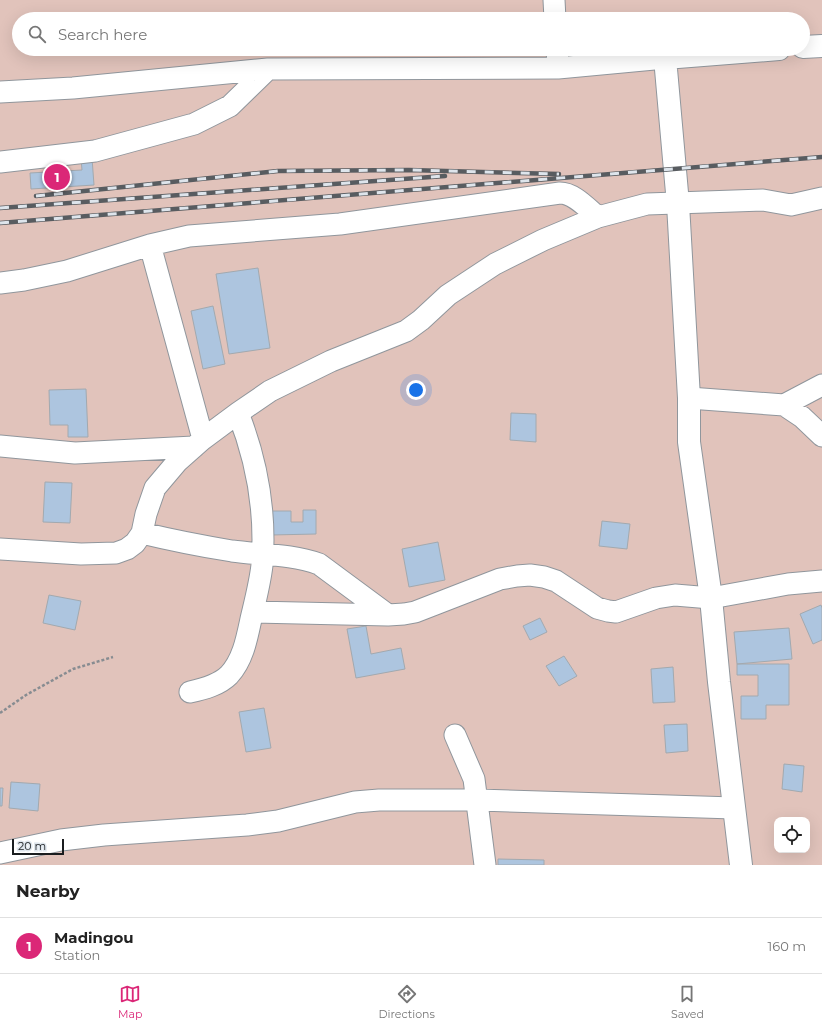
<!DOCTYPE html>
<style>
body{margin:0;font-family:Montserrat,sans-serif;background:#f6f6f6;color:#222}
.controls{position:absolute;right:12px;bottom:12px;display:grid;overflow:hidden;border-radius:8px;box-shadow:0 4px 16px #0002}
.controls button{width:36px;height:36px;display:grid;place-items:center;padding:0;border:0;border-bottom:1px solid #e0e0e0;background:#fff;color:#222;font:20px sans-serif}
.scale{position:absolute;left:12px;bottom:10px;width:52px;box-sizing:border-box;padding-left:4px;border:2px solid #1a1d1f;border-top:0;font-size:11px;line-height:14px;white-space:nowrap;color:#1a1d1f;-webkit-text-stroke:3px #dee5ec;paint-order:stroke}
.you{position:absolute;left:416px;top:390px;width:14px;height:14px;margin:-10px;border:3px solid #fff;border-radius:50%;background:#1a73e8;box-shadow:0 0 0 6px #1a73e833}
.badge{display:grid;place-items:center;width:26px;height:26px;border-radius:50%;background:#db2777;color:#fff;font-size:13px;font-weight:700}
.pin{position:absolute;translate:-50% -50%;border:2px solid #fff;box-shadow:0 1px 4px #0006}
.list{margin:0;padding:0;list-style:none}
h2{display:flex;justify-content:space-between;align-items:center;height:52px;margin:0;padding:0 16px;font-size:17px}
h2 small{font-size:13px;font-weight:400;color:#767676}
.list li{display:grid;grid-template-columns:26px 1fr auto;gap:12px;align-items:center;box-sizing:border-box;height:56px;padding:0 16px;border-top:1px solid #e0e0e0}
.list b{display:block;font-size:15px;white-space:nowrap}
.list p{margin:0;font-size:13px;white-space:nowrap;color:#767676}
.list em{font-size:13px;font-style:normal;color:#767676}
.icon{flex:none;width:22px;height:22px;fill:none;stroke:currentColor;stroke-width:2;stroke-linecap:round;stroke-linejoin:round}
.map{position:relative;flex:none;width:822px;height:865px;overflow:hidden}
.search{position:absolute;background:#fff;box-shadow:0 4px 16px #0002;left:12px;right:12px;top:12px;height:44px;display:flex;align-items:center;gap:10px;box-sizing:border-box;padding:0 14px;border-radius:22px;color:#767676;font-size:15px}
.sheet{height:108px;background:#fff}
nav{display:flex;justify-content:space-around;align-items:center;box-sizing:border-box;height:56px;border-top:1px solid #e0e0e0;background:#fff;font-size:11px;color:#767676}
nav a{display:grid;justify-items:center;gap:2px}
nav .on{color:#db2777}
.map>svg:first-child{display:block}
.green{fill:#e1c3bb;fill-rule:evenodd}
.building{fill:#adc5df;stroke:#a2a9af}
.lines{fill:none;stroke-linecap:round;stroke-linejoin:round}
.minor-casing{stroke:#90969c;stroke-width:23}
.tertiary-casing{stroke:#90969c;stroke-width:24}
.path{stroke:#878c91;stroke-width:2.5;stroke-dasharray:3 2;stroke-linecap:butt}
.minor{stroke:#fff;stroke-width:21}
.tertiary{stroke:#fff;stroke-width:22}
.rail-casing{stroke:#585c60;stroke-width:4.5}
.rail{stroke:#dee5ec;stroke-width:3;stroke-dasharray:9;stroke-linecap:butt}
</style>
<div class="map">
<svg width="822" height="865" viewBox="0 0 822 865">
<rect width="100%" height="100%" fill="#dee5ec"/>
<path class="green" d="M0,0H822V865H0ZM19,19H803V49H19ZM777,820H807V850H777Z"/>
<path class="building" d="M92,158L94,185L31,189L30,173L82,170L81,159Z
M258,268L270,348L229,354L216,274Z
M213,306L225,364L203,369L191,311Z
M86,389L88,437H68V425H50L49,390Z
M511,413L536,414V442L510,440Z
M45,482L72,483L70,523L43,522Z
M303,510H316V534L271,535L270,511H291V522H303Z
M602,521L630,524L627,549L599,546Z
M438,542L445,580L409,587L402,549Z
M49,595L81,601L75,630L43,623Z
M821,605L822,608V640L813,644L800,614Z
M540,618L547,632L530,640L523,626Z
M366,626L371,654L401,648L405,669L356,678L347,629Z
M789,628L792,659L737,664L734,632Z
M564,656L577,676L559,686L546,666Z
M737,664H789V705H766V719H741V696H758V675H737Z
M673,667L675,702L653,703L651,669Z
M264,708L271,748L246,752L239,712Z
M687,724L688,751L666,753L664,725Z
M784,764L804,766L802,792L782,789Z
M11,782L40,784L38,811L9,808Z
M0,788H3L2,806H0Z
M498,859L544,860V865H498Z"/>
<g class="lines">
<defs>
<path id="minor" d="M554,0L555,19
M557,49L558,68
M0,92L73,88L268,69L558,68L665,58
M0,162L95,151L194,124L230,106L268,69
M150,245L203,439
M0,283L24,280L67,271L150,245L189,236L340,224L560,193C574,193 587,208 598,217
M689,398L784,405L802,417L822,436
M784,405L822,385
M0,446L75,453L194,447
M142,533C171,540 201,546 232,551C261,555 291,554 319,564L388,615
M0,549L81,554L116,553L127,549L135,543L142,533L146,514L155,488L177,462L203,439L238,413L270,391L331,361L406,331L421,320L448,295L495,264L543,240L598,217L647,204L763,200L791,205L822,198
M253,612L388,615L404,614L415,612L500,579L517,576L530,575L544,577L556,581L597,608L608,611L616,612L656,598L675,595L711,598L788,584L822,581
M190,692C204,689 219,685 229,675C243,660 247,638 251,619C255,602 260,583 262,565C266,514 257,461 238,413
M455,735L474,779L485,865
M0,853L61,840L104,835L247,825L278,821L355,802L379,800H478L734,808"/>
<path id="tertiary" d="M803,47L822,46
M741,865L719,682L711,598L689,442V398L678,204L665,58L779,49"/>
</defs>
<use href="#minor" class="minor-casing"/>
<use href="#tertiary" class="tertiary-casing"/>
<path class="path" d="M0,713L26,695L73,669L113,657"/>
<use href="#minor" class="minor"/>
<use href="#tertiary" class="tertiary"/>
<defs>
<path id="rail" d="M36,196L278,171L409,170L559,174
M0,208L445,176
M0,223L822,157"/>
</defs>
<use href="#rail" class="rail-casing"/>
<use href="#rail" class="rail"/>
</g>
</svg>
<div class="controls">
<button><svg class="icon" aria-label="locate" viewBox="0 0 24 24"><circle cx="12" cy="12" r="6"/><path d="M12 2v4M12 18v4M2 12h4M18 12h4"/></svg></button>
</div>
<div class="scale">20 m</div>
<div class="you"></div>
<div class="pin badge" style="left:57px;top:177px">1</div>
<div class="search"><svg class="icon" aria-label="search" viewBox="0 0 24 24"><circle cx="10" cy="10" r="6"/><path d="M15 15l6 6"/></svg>Search here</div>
</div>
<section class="sheet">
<h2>Nearby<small></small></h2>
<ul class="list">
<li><span class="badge">1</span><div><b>Madingou</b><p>Station</p></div><em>160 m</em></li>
</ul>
</section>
<nav>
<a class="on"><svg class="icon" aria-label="map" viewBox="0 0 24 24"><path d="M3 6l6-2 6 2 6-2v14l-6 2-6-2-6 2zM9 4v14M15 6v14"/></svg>Map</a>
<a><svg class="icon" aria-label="directions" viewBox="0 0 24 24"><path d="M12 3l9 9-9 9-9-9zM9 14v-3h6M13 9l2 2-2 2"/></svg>Directions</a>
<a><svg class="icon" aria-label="saved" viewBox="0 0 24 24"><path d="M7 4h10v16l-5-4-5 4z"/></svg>Saved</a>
</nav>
